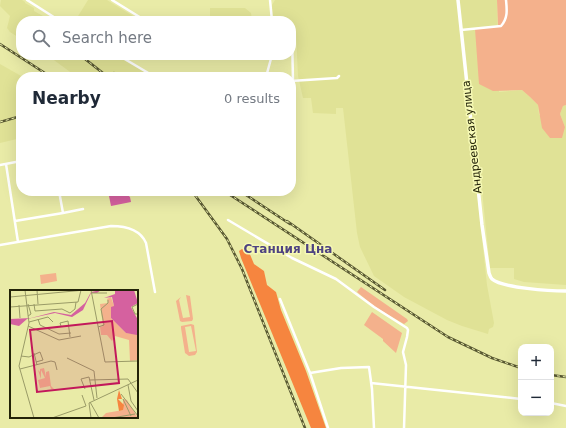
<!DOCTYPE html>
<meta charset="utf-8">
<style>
body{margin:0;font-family:"DejaVu Sans",sans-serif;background:#f2f2f3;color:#1f2937}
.controls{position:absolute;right:12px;bottom:12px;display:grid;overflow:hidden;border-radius:8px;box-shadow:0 4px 16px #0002}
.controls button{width:36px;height:36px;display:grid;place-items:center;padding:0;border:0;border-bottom:1px solid #e0e1e3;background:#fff;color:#1f2937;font:20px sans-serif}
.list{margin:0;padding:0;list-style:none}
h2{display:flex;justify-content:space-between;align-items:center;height:52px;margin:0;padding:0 16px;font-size:17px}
h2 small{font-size:13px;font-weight:400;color:#747a83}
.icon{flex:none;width:22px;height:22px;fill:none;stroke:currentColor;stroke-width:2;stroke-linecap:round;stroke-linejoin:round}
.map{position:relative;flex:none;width:566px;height:428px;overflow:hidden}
.search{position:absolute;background:#fff;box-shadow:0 4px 16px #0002;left:16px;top:16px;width:280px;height:44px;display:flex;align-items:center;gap:10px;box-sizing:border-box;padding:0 14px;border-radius:16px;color:#747a83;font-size:15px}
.panel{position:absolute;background:#fff;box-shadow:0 4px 16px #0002;left:16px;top:72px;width:280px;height:124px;border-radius:16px}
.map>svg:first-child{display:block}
.built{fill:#e0e296}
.green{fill:#f4b18c;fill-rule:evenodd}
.forest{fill:#f6853f}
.water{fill:#d5619f}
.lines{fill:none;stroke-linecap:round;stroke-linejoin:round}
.street{stroke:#fff;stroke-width:2.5}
.secondary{stroke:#fff;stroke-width:3.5}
.rail-casing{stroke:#585832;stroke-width:2.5}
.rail{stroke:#f6f9b4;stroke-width:1;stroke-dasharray:3;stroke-linecap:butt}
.labels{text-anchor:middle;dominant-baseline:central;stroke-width:3;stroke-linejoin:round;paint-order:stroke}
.street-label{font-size:11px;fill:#232308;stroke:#f6f9b4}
.neighbourhood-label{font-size:12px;font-weight:bold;fill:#4e4381;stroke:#f6f9b4}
.inset-road{fill:none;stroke:#9a9b67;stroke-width:1}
.view{fill:#c2185b;fill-opacity:0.15;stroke:#c2185b;stroke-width:2}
.inset-edge{fill:none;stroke:#232308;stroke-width:2}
</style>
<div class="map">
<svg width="566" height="428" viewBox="0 0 566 428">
<rect width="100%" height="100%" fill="#e9eba7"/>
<path class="built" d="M1,0H22L25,2V3L34,8V11L52,21H21V39L10,32L7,28L10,16L0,6Z
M88,0H107L133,16L130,21H75Z
M275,0H497L499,92L522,90L530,97L538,105L539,115L565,127L560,114L563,106L566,105V285L524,282L514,279V268H490L478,152L473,154L487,285L494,323L493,327L489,329L488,334L462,326L447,320L404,297L374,276L360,247L357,233L343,108H336V114L313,113L311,98H303L298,76L296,34H291V21H273L272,5Z
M210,8H245L251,13L252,21H210Z
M47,55H115L153,77H77Z
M0,64L23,77H21V138L0,143Z"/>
<path class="green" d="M497,0H566V105L563,106L560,114L565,127L562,138H550L542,128L538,105L530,97L522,90L493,91L479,84L475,29L498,26Z
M56,273L57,281L41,284L40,275Z
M361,287L407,319L408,321L404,324L375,307L357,292Z
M186,295L190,296L193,319L192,321L182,322L180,321L176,301L181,297L179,300L183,318L190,317Z
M372,312L402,333L396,353L383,341V339L364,325Z
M191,324L194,325L197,352L195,355L189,356L185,353L181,328V326ZM191,326L196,351L189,352L185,327Z"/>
<path class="forest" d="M242,249L249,252L254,264L264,271L267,285L276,292L281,310L306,371L326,428H311L241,258L239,251Z"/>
<path class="water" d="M108,191L124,192L130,197L131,202L111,206Z"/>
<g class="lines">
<path class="street" d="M27,0L60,21
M112,0L146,21
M270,0L272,21
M461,30L501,26C508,18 507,10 506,0
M292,35L293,81
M118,55L155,77
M266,77L272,55
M267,77L270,75L274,77
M291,81L337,78L339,76
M6,164L18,242
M0,165L21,161
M63,213L83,209
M228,220L292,258L336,279L374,307L407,328L408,330L407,337L403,352L406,365L404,428
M15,221L63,213L59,191
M0,245L111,226C125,226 140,229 146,243L155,292
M280,299L310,373
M371,383L521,399
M551,403L566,406
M328,428L310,373L341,368L369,367L372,389L374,428"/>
<path class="secondary" d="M458,0L482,225L489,273C490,275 490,277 492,279C502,288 551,291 566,291"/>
<defs>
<path id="rail" d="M0,44L51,77
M80,55L108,77
M114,73L120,77
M0,122L21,116
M192,191L227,239L242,269L305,428
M224,191L448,337L492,358L521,368
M240,191L290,224
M287,221L385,290
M551,375L566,377"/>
</defs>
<use href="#rail" class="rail-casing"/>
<use href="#rail" class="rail"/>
</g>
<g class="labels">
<g class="street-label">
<text transform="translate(472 137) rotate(-96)">Андреевская улица</text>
</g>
<g class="neighbourhood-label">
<text x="288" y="249">Станция Цна</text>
</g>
</g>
<g transform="translate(10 290)">
<rect width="128" height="128" fill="#e9eba7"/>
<path d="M101,7L104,16L101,28L116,43L128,44V70L120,71L119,50L105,46L102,51L97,45H91L90,37L93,36L90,14L98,13L97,9ZM34,78L36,87V82L39,81L41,96L44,99H41L40,96L30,98L28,90L35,88L31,80V89L28,80L30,82V79ZM113,109L117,110L128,128H91L96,123L113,120Z" fill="#f4b18c"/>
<path d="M109,100L112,109H108L114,115L113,120L109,121L107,109Z" fill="#f6853f"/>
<path d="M91,0L87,3H81L73,20L62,27L45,23L17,29L9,36L0,34V29L21,28L44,22L61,25L75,13L81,2ZM105,0H124L128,13L121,17L128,30L127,45L116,43L101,28V17L104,16L102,7L94,8L105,4Z" fill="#d5619f"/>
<path class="inset-road" d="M15,0L19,33L9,76L24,128M27,0L28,14M81,0L95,72L128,71M81,3H97M0,7L75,0M18,14L21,24L18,26M24,14L25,21L52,19L60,23L65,19L66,12M128,14L122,17L125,24H128M9,15L10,28M0,17L68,12L71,0M28,29L30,35L49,44L61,43M19,32L38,27L43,32M18,36L49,50L71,46M51,36L50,33L58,31L60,47M88,37L94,35L91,19L98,13V10M24,63L27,75M11,66L19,67L30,62L33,70L26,72M57,68L84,81L87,108M10,79L41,71L45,72L47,80M80,90L118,89L128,103M118,95L121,111L128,121M75,99L71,89L79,87L84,110M111,104L128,126M113,109L121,126M80,112L89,128M42,128L76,116L72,105M81,128L79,113L128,90M102,128L125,124"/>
<path class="view" d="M102,31L109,93L27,102L20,40Z"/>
<rect width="128" height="128" class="inset-edge"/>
</g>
</svg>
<div class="controls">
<button>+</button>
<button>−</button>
</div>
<div class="search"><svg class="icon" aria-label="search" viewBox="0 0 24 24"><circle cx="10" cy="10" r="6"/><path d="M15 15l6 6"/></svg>Search here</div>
<section class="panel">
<h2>Nearby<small>0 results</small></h2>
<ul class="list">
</ul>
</section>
</div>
